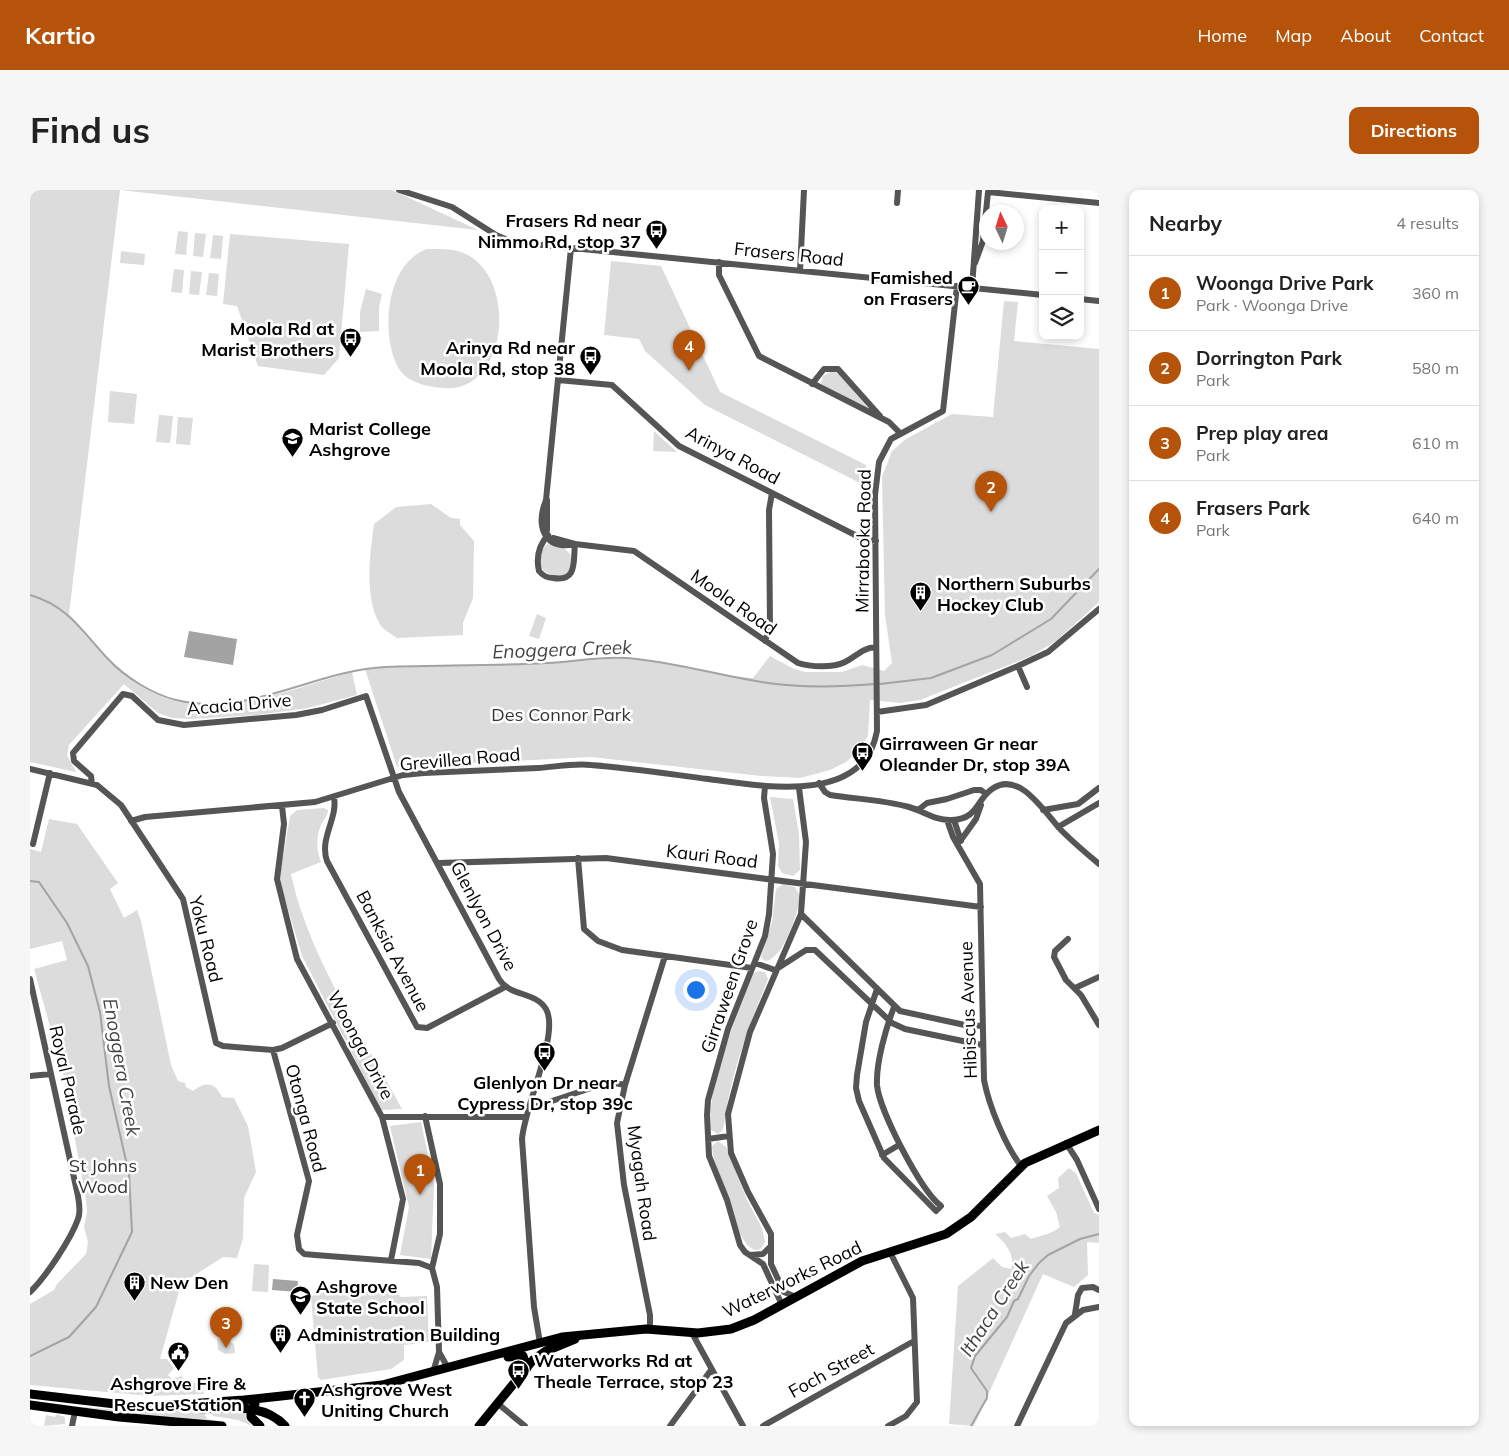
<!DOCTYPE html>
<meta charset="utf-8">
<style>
body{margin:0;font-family:Mulish,sans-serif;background:#f6f6f6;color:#222}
.controls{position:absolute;right:15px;top:15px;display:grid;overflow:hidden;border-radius:10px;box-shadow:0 2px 8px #0003}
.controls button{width:45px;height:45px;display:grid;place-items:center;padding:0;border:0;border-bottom:1px solid #e0e0e0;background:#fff;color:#222;font:25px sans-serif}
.compass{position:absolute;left:949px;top:15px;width:45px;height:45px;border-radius:50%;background:#fff;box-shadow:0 2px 8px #0003;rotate:356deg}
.you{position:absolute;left:665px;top:799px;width:18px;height:18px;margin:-12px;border:4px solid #fff;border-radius:50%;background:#1a73e8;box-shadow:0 0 0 8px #1a73e833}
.badge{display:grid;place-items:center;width:32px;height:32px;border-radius:50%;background:#b45309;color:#fff;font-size:16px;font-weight:700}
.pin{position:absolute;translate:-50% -41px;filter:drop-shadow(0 1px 2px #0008)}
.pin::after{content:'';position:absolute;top:26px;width:18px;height:15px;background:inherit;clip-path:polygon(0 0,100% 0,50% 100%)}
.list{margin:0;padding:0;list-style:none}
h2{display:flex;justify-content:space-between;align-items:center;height:65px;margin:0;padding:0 20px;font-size:21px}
h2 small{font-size:16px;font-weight:400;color:#767676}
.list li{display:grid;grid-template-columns:32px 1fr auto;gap:15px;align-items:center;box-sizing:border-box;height:75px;padding:0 20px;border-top:1px solid #e0e0e0}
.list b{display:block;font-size:19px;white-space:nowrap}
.list p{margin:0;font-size:16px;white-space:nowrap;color:#767676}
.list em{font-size:16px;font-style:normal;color:#767676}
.icon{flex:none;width:28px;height:28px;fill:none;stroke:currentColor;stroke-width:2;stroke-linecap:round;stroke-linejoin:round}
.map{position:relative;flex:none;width:1069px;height:1236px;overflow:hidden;border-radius:10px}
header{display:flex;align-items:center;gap:30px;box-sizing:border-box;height:70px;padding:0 25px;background:#b45309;color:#fff}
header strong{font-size:24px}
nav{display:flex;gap:28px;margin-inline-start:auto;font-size:18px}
.intro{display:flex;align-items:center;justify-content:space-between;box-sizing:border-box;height:120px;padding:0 30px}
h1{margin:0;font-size:35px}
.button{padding:12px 22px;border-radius:10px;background:#b45309;color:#fff;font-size:18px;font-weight:700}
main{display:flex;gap:30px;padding:0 30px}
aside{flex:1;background:#fff;border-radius:10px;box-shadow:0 2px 8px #0003}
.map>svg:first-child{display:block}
.green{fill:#dcdcdc}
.water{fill:#a3a3a3}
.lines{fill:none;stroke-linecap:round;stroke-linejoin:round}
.stream{stroke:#a3a3a3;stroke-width:2}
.minor{stroke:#555;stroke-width:6}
.major{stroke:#000;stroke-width:9}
.labels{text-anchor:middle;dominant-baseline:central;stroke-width:5;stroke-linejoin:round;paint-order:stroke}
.poi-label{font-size:18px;font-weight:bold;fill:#000;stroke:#fff;text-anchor:start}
.street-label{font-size:18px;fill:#000;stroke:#fff}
.park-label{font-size:18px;fill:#333;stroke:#fff}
.water-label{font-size:19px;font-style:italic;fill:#444;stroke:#fff}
</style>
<header>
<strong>Kartio</strong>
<nav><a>Home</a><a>Map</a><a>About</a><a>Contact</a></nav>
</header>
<div class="intro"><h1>Find us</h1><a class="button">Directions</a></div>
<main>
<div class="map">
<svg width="1069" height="1236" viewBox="0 0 1069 1236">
<rect width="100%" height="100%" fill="#fff"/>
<path class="green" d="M0,0H362L448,40L90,0L39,424C64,452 88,484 122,502C182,534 263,498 322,482L327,505L278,518L227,525L159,529L142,528L128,523L94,494L39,555L37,565L46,582L0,572Z
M148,41L158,42L156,65L145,64Z
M165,43L176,44L173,67L163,66Z
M200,44L319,54L309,168L294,185L228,176L207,116L193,114Z
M183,45L193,46L191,69L180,68Z
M397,59C411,59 426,58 438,65C482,89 479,180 432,196C422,200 409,198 398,196C385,193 371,187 366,173C351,139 357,73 397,59Z
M91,61L115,64L114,75L90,73Z
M581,71L631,76L690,202L836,275L834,295L675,215L615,161L609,149L574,145Z
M144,79L154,80L152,103L141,102Z
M161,81L172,82L169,105L159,104Z
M179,83L189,84L187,106L176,105Z
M336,99L352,104L349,117V141L330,142V122Z
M974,111L988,112L984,151L1069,159V412L1026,451L1001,466L890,510L870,513L840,510L838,546L826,563L816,572L800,580L770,588L731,586L561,567L367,577L335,479L401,475L519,473L594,468L651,475L701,487L723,488L740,466L762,478L775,482H812L832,475L854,481L862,473L855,425L852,287L862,261L876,249L922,224L963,227Z
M802,181L809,184L838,218L791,194L793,186Z
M80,201L107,204L104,234L78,232Z
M129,225L143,226L140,253L126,252Z
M148,227L163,228L160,255L146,254Z
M624,241L647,262L623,261Z
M401,314L421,328L430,329V335L444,351L443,408L433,433V445L367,448C361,444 352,439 349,433C334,404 340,365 344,334L366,317Z
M517,354L533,357L540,364C551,401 489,387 517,354Z
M507,424L516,428L509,449L499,446Z
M740,607L763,609L769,644L770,680L763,686L752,683L748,676L749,654Z
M294,618L298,620C298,626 294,629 291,635C286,646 286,660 291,672L261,684C278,765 333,846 372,919L351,920L272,766L251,695L250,685L260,626L267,620Z
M19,629L47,634L88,693L80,699L94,728L107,720L111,731L141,875L148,891L155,893L156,897L163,901C175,891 185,892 192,907L204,908L218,936L226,982L214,1008L213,1048L207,1068L193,1067L151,1094L130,1169H137L144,1178L138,1185L142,1189L151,1186L155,1190L172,1195L174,1204L120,1206L0,1195V1114L24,1100L27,1094L56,1064L58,1052L54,1037L57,1022L56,1010L33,883L4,779L37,770L32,751L0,759V659L11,662Z
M753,694L765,697L770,706V710C766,726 753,770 735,771L731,767L742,732L746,699Z
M729,781L735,782L738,789C719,837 700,884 694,935L692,941L688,944L681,940C676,896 707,825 724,783Z
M391,932L404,994L401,1069L370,1065L379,1017L360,936Z
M688,951L696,957L717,1010L732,1038L735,1052C733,1056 731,1059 727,1060C708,1062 683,972 682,956Z
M1039,978L1046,983L1064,1023L1069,1025V1053L1057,1052L1058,1085L1044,1097L1013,1084L944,1236L919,1234L928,1096L963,1068L972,1077L981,1079C986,1066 975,1052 965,1044L975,1042L981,1048L995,1044L1001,1049C1012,1045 1022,1044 1030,1037L1026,1022L1017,1006L1029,998L1028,988Z
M224,1074L239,1075L238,1102L222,1101Z
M320,1096L362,1098L371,1107L397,1106L399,1152L374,1155V1170L361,1179L291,1190L288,1187L281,1107L297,1099Z
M195,1148L204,1154L205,1163L195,1164L188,1160L187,1149Z
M56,1217L107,1222L173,1220L177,1229L202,1233L99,1225L50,1218Z
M215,1221L216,1229L222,1236L208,1230L183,1226L180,1222Z
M26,1224L35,1227V1234L14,1236L16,1225L25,1227Z"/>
<path class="water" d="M159,441L207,449L203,475L154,467Z
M243,1089L268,1091L267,1102L242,1100Z"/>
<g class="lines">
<path class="stream" d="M0,405C38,416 52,441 78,469C95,487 122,504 146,510C220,528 284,480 356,477C409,475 463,476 517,473C543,472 570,466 597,468C645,472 690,486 738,493C773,498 810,497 845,494
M850,494L901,488L962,465L1021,429L1069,379
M0,691L9,692L37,733L58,776L70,822L79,896L99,984L102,1042L66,1117L39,1147L0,1166
M941,1236L957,1208V1201L941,1178L945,1166L977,1127L984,1111L988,1109L999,1086L1009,1073L1018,1065L1050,1049L1069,1044"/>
<path class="minor" d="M369,0L422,17L466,45L482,52L1013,105
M867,13L868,0
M541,58L516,310C506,335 513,361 545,354L604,361L768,473C780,477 803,478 815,472C827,466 832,458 846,457
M689,72V85L729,166L859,232L870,243
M945,73L953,51L958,2L1069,13
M770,81L774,0
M942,98L949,0
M1050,109L1069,111
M528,190L582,195L649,256L833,349L846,351
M782,194L794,179H808L850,226
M517,310V340
M518,345C509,355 506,368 509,381C513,386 517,388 523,388C548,392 543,371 545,354
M523,348L545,354
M735,451L740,438L739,320L742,303
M988,476L997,497
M847,522L896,515L988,476L1018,462L1069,419
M0,579L67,595L91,615L153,709L186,853L193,856L243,860L252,858L303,833
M789,593L795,602L800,605C826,609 854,610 879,617C894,621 905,631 922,630C948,629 946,610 962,599C990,579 1016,625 1032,641C1044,653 1057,664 1069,674
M62,594L61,586L44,571L43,563L93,504L102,506L128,530L154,535L266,525L292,520L336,506L369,602L469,789C480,807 505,801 516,819C530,843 494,918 492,949L504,1117L510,1153
M735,596L734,608L743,664L739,724L735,746L698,839L678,910L677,925L679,966L697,1010L710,1055L715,1062L733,1074L752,1115
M304,607C308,629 289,648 297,671L387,837L397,838L475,797
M252,616L254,634L247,689L267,769L352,927L373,1009L361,1070
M888,620L897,613L917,609L944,600H951L956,604
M1013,620L1048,614L1069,598
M917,630L923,647L950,694L954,890C959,916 975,955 991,976
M924,630L931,651
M101,631L115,627L285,612L373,585L394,583C432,581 470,580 508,578C525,577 544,573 561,575C600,578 639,584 678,589C731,596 834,616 847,541L845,305L849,272L861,249L913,221L927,96
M1028,637L1069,613
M931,650L946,629L951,615
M3,654L20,583
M548,668L554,739L568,751L592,760L722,778
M409,673L576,668L951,717
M771,724L870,821L935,835L952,836
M1038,749L1025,761L1024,767L1036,790L1051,805L1069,835
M725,773L745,780L776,760H785L862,833L875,839L952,855
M0,789L48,1006C49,1013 51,1022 48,1029C41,1049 15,1088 0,1102
M1045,798L1069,787
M847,799L836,832L827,885L826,898L829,911L854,968L906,1021L911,1016C891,1001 849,920 847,895C846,872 856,838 864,817
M243,860L279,991L267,1045L269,1059L274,1064L285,1065L389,1073L402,1078L407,1097L409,1162L403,1182
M0,886L21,884
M498,919L579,892L595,895
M395,926L410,994V1044L402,1078
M352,927H495
M678,949L699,946
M1036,953L1047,970L1069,1019
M852,965L869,955
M720,1065L733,1064L740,1057
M766,1107L754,1102L741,1074V1044L718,1002L701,963L698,924L720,842L771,724L776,652L769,598
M1045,1124L1048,1105L1052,1098L1063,1097L1069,1100
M620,1139V1125L594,995L587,933L595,895L635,766
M662,1143L713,1236
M409,1162L418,1178
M467,1213L495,1236
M42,1236L45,1221
M640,1236L681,1180
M733,1236L884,1151
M858,1236L876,1226L887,1212L883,1108L860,1062
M987,1236L1036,1133L1053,1120L1069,1117"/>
<path class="major" d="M478,1167L493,1166L497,1178
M0,1204L119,1218
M225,1214L221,1220V1227L230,1236
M0,1215L89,1227L192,1236
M115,1217L214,1210L352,1195L532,1147L616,1139L668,1143L701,1139L724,1130L832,1071L916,1044L941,1027L995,973L1069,940
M172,1219C200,1218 234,1213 255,1236
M449,1236L503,1170L516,1161L545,1149"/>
</g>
<defs>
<symbol id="bus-pin" viewBox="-11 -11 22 30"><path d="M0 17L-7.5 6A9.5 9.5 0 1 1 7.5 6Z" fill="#000" stroke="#fff"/><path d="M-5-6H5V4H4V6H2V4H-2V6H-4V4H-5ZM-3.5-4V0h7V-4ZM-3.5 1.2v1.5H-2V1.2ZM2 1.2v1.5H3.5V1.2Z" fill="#fff"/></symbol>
<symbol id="cafe-pin" viewBox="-11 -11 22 30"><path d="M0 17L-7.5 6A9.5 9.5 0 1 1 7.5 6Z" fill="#000" stroke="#fff"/><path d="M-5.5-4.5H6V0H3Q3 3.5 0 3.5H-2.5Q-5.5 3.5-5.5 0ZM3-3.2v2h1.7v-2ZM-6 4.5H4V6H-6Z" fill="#fff"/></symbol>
<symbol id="school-pin" viewBox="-11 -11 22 30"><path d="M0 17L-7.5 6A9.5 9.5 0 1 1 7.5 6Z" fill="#000" stroke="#fff"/><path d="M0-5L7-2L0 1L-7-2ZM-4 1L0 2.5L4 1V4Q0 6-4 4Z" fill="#fff"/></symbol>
<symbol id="building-pin" viewBox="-11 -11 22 30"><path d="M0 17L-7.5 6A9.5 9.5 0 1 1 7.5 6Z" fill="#000" stroke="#fff"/><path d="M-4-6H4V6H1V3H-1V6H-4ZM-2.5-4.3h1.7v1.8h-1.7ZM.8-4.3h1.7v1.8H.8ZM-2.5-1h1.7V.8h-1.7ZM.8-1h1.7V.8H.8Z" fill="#fff"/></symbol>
<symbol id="civic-pin" viewBox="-11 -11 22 30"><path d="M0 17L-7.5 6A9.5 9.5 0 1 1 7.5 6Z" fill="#000" stroke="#fff"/><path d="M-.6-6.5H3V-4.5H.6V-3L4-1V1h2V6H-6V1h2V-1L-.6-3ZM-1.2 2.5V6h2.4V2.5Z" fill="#fff"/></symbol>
<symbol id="church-pin" viewBox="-11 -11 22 30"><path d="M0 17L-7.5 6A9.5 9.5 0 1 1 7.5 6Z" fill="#000" stroke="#fff"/><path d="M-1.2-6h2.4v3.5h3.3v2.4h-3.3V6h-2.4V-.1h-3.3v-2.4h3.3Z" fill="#fff"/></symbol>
</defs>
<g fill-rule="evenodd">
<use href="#bus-pin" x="614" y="28" width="25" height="34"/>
<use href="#cafe-pin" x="926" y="84" width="25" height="34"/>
<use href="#bus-pin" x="308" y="136" width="25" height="34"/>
<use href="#bus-pin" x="548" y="154" width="25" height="34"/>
<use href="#school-pin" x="250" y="236" width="25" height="34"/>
<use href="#building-pin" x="878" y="390" width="25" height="34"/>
<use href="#bus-pin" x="820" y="550" width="25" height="34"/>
<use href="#bus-pin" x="502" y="850" width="25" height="34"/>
<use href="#building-pin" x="92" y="1080" width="25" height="34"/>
<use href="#school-pin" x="258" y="1094" width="25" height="34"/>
<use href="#building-pin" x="238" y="1132" width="25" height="34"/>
<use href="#civic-pin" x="136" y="1150" width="25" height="34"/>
<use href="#bus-pin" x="476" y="1168" width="25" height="34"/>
<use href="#church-pin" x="262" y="1196" width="25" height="34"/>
</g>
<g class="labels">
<g class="poi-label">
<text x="611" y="30" text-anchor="end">Frasers Rd near<tspan x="611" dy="21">Nimmo Rd, stop 37</tspan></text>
<text x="923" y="87" text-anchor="end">Famished<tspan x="923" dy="21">on Frasers</tspan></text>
<text x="304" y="138" text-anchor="end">Moola Rd at<tspan x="304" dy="21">Marist Brothers</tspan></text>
<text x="545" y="157" text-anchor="end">Arinya Rd near<tspan x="545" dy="21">Moola Rd, stop 38</tspan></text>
<text x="279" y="238">Marist College<tspan x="279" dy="21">Ashgrove</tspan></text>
<text x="907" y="393">Northern Suburbs<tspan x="907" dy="21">Hockey Club</tspan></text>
<text x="849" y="553">Girraween Gr near<tspan x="849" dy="21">Oleander Dr, stop 39A</tspan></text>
<text x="515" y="892" text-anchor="middle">Glenlyon Dr near<tspan x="515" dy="21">Cypress Dr, stop 39c</tspan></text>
<text x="120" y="1092">New Den</text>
<text x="286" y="1096">Ashgrove<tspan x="286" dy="21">State School</tspan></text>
<text x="267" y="1144">Administration Building</text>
<text x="504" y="1170">Waterworks Rd at<tspan x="504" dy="21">Theale Terrace, stop 23</tspan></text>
<text x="148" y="1193" text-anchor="middle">Ashgrove Fire &amp;<tspan x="148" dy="21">Rescue Station</tspan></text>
<text x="291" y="1199">Ashgrove West<tspan x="291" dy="21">Uniting Church</tspan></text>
</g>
<g class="street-label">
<text transform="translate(759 64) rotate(6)">Frasers Road</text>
<text transform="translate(703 265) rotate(28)">Arinya Road</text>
<text transform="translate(833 351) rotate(-89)">Mirrabooka Road</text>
<text transform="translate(704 412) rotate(35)">Moola Road</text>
<text transform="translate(209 514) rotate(-5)">Acacia Drive</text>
<text transform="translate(430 569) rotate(-5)">Grevillea Road</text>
<text transform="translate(682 666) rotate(7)">Kauri Road</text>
<text transform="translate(454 726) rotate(62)">Glenlyon Drive</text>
<text transform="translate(176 749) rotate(76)">Yoku Road</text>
<text transform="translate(363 761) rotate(62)">Banksia Avenue</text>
<text transform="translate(699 796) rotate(-71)">Girraween Grove</text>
<text transform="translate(938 820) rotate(-92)">Hibiscus Avenue</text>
<text transform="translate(331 855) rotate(62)">Woonga Drive</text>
<text transform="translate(38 890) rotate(77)">Royal Parade</text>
<text transform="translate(276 928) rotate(75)">Otonga Road</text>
<text transform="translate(612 993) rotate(82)">Myagah Road</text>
<text transform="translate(762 1089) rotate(-26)">Waterworks Road</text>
<text transform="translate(801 1180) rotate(-29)">Foch Street</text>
</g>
<g class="park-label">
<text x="531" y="524">Des Connor Park</text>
<text x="73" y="975">St Johns<tspan x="73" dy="21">Wood</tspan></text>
</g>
<g class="water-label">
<text transform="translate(532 459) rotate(-2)">Enoggera Creek</text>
<text transform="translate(92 877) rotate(80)">Enoggera Creek</text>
<text transform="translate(964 1118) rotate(-57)">Ithaca Creek</text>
</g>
</g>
</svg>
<div class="controls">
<button>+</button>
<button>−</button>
<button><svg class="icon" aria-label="layers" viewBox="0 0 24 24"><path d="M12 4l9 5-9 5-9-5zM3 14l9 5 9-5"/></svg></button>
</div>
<svg class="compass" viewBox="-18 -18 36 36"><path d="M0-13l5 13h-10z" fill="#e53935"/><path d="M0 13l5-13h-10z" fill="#767676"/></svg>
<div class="you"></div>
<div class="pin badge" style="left:390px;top:1005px">1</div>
<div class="pin badge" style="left:961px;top:322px">2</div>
<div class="pin badge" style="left:196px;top:1158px">3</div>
<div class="pin badge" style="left:659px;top:181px">4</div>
</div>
<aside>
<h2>Nearby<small>4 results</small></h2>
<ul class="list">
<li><span class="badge">1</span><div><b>Woonga Drive Park</b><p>Park · Woonga Drive</p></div><em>360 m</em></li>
<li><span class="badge">2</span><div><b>Dorrington Park</b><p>Park</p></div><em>580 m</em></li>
<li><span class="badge">3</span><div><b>Prep play area</b><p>Park</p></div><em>610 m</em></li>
<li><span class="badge">4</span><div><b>Frasers Park</b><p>Park</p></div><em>640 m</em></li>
</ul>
</aside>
</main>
